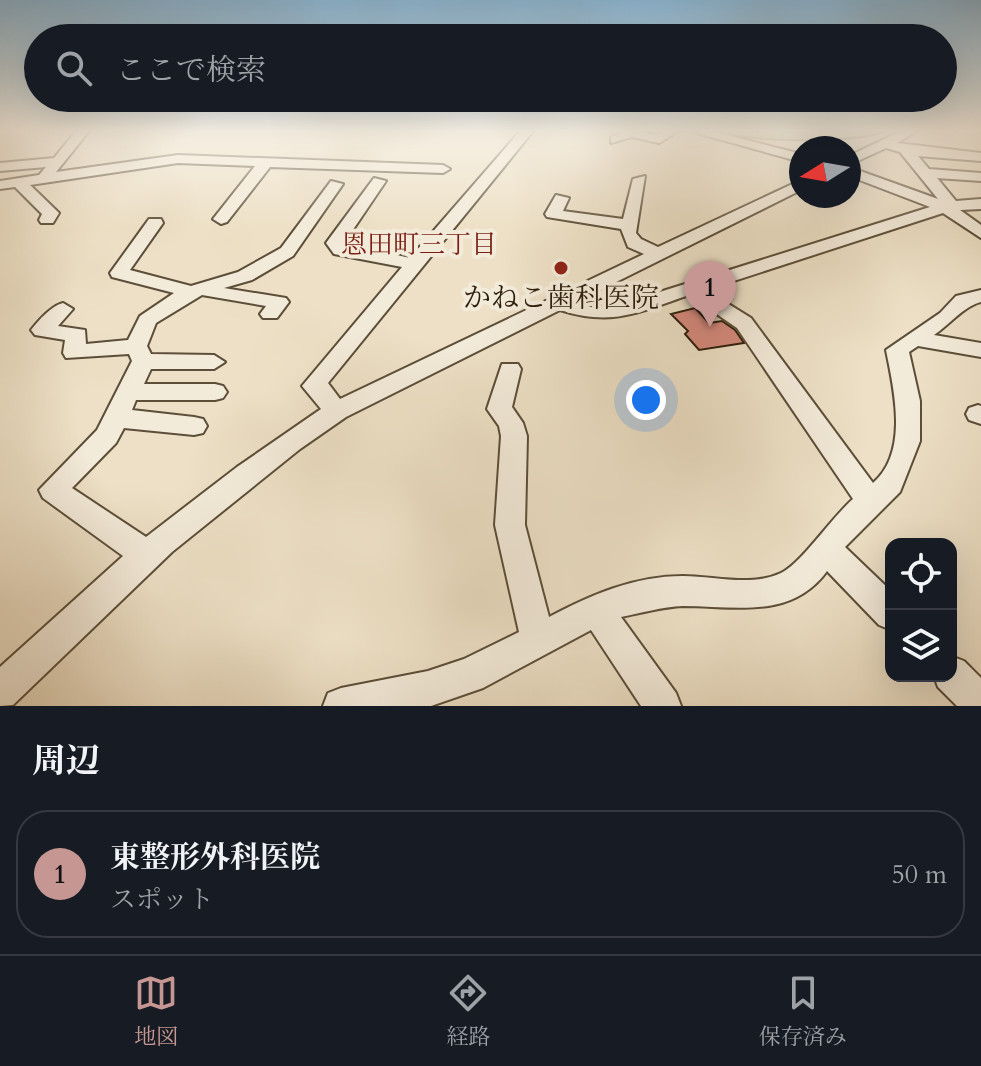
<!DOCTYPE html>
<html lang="ja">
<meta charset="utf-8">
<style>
body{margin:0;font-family:Cardo,"Noto Serif JP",serif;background:#242831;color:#f1f3f6}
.controls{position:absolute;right:24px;bottom:24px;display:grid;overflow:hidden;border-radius:16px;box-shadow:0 8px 32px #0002}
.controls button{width:72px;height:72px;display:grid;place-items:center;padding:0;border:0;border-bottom:2px solid #363941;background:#171b24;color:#f1f3f6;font:40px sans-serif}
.compass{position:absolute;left:789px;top:136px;width:72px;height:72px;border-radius:50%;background:#171b24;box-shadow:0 8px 32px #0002;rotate:259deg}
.you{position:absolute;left:646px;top:400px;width:28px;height:28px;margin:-20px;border:6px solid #fff;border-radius:50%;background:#1a73e8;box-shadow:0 0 0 12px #1a73e833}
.badge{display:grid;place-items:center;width:52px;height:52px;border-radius:50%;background:#c59692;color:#111;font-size:26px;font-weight:700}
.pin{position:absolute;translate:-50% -66px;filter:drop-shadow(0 2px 4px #0008)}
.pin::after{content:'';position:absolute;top:42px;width:28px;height:24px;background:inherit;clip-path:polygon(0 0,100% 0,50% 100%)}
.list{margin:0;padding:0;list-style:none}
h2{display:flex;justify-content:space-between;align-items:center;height:104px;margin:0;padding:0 32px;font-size:34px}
h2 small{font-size:26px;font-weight:400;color:#9ea1a6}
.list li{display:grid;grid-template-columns:52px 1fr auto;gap:24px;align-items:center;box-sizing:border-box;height:128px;margin:0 16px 16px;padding:0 16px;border:2px solid #363941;border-radius:32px}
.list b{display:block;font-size:30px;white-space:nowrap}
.list p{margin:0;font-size:26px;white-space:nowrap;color:#9ea1a6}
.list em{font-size:26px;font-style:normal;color:#9ea1a6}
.icon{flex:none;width:44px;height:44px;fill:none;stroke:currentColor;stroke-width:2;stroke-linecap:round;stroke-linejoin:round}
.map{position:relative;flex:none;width:981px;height:706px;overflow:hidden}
.search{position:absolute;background:#171b24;box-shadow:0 8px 32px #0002;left:24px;right:24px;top:24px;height:88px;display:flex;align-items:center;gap:20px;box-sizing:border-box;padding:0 28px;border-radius:44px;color:#9ea1a6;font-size:30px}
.sheet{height:248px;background:#171b24}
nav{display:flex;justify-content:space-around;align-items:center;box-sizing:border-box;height:112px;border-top:2px solid #363941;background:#171b24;font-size:22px;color:#9ea1a6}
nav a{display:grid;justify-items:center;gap:4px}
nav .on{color:#c59692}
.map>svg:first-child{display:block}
.green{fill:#bdc192;stroke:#746f4e;stroke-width:2}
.building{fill:#d5897c;stroke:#2c1d0a;stroke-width:2}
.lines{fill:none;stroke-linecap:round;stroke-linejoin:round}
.minor-casing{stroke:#5c4e39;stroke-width:4}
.minor{fill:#f3ebda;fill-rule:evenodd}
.poi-dot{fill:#8f2418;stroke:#f3ebda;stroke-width:3}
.labels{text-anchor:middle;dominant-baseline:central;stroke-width:8;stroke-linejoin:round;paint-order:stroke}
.far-neighbourhood-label{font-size:26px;fill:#7a1f14;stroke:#f3ebda}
.poi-label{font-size:28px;fill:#2c1d0a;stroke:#f3ebda}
</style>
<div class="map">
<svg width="981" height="706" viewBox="0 0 981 706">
<rect width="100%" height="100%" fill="#ede0c6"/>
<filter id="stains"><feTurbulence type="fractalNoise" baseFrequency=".0025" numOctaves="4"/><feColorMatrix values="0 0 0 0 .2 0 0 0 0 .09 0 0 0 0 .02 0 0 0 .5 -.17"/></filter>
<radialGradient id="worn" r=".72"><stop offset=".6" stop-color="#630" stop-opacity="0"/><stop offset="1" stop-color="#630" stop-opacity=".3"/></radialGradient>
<path class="green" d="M709,130H886L887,131C846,145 751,142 709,130Z"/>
<path class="building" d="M695,308L709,323L722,321L735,330L744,343L699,350L685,334L688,331L671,314Z"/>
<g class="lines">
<defs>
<path id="minor" d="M77,130H90L56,172L178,155L443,165L450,169L443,173L270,167L227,222L221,224L213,219L255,166L178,163L30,185L59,213L53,223H41L39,220L42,214L15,187L0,189V181L39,175L46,167L0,171V163L54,158Z
M521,130H534L328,383L340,399L644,254L628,247L621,229L547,217L545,214L556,195L569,198L563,211L623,219L633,179L645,176L636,233L641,239L658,247L801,180V190L576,302L591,307L615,306L930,207L849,176V167L938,199L900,152L886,148L849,165V156L903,130H919L897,143L981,153V161L918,156L929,169L981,173V181L937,178L956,201L981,199V209L960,210L981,225V238L943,213L706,290L751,318L873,483C909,452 894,390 886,350L940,313L956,296L981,290V302C964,306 949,325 934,335L981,343V357L918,346L909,352L920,401V441L900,492L845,547L891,591V630L879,625L827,571C791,620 736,606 683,606C662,607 641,613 621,617L676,693L681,706H641L591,630L483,688L431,706H323L328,693L341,688L428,671L464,659L519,632L495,525L501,436L499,426L487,409L502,364H518L521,369L512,407L523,423L527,436L525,525L549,617C591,595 634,576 683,576C714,576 751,587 781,573C801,564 832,517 853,499L737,328L689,295C639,312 613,327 560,310L346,417L300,449L172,552L13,705L0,706V667L123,556L43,498L39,490L97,430L132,361L129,354L66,358L63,353L65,340L35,335L31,330C39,320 51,306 63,303L73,309L58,326L85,330L86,344L128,340L140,316L174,293L112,277L110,273L149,219H161L163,223L130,270L191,286L238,272L281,248L331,181L343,184L293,256L252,280L224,288L286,298L289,302L277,318H263L260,314L266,306L202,295L156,323L147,346L151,354L214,355L225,362L214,369H151L144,384H215L223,386L227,392L223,398L215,400H136L132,410L194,417L203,419L207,426L203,433L194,435L124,428L116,443L72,488L146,537L237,467L321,409L302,386L402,267L334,254L326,243L374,178L386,181L344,243L410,258Z
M627,130L657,135L665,130H680L659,143L632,137L611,143V137Z
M686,130H707L801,154V162Z
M978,405L981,406V424L969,420L966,414L969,408Z
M951,656L964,661L981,678V706H957L938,687L934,676H951Z"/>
</defs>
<use href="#minor" class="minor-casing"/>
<use href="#minor" class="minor"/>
</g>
<linearGradient id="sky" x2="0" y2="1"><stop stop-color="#89b7d7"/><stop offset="0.57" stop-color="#f7f1e5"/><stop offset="1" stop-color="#f7f1e5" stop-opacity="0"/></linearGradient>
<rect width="981" height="229" fill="url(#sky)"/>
<circle class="poi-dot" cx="561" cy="268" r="8"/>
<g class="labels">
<g class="far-neighbourhood-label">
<text x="419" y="244">恩田町三丁目</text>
</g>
<g class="poi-label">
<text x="561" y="298">かねこ歯科医院</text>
</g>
</g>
<rect width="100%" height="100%" filter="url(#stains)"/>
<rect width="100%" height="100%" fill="url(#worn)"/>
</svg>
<div class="controls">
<button><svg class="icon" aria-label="locate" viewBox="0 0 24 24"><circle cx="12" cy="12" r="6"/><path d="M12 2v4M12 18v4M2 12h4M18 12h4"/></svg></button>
<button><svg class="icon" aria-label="layers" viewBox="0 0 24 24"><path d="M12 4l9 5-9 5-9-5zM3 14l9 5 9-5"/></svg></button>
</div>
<svg class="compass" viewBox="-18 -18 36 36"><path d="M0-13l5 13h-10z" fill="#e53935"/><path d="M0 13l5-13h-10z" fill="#9ea1a6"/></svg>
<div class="you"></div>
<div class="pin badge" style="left:710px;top:327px">1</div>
<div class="search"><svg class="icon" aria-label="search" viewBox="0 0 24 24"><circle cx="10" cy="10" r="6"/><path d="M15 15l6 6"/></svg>ここで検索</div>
</div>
<section class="sheet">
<h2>周辺<small></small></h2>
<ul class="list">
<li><span class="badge">1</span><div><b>東整形外科医院</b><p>スポット</p></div><em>50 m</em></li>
</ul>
</section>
<nav>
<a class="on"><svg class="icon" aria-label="map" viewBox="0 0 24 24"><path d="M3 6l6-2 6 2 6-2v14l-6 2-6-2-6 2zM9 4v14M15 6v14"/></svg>地図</a>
<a><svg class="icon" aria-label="directions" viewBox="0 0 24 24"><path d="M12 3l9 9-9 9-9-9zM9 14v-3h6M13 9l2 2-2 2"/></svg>経路</a>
<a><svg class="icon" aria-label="saved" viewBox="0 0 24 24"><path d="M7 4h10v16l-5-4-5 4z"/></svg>保存済み</a>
</nav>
